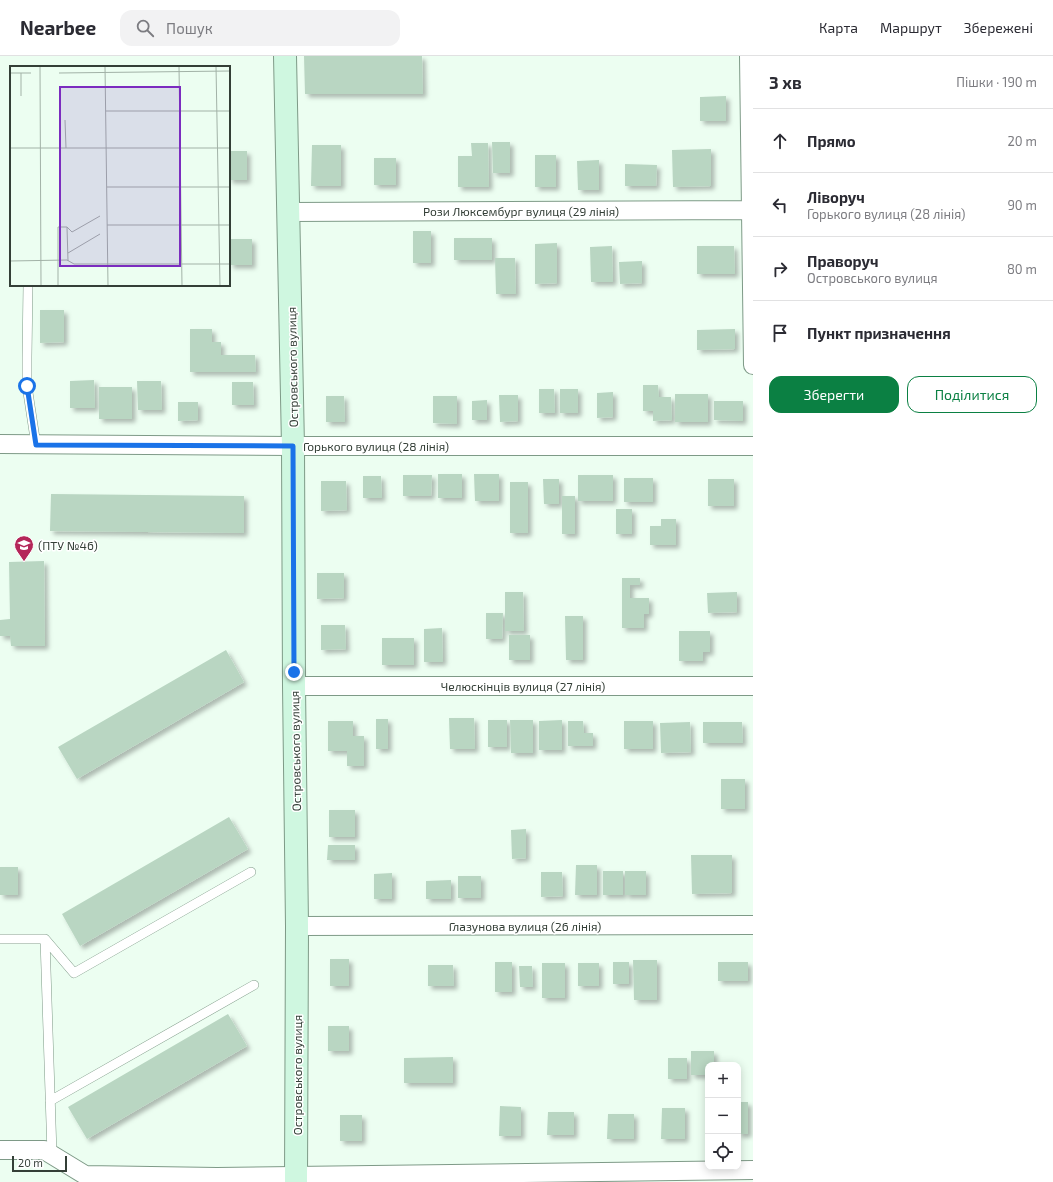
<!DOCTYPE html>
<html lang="uk">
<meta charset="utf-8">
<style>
body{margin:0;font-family:"Exo 2",sans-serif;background:#f2f2f3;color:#2b2b33}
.controls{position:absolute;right:12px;bottom:12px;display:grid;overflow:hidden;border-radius:8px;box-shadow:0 2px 10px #0003}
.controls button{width:36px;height:36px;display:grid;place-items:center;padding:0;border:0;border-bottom:1px solid #e1e1e2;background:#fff;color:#2b2b33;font:20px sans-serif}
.scale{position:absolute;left:12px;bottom:10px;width:55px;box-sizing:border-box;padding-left:4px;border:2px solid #343f37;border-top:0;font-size:11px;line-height:14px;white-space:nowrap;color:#343f37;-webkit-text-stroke:3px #fff;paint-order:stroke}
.stop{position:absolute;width:12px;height:12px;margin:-9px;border:3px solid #1a73e8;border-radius:50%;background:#fff}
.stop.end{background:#1a73e8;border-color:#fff;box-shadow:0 1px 4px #0008}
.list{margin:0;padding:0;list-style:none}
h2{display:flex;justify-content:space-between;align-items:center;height:52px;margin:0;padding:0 16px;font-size:17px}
h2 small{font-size:13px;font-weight:400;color:#7c7c81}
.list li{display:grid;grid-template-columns:26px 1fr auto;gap:12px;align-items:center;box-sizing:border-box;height:64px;padding:0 16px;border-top:1px solid #e1e1e2}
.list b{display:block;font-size:15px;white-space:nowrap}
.list p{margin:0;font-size:13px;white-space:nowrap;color:#7c7c81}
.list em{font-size:13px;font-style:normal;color:#7c7c81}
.actions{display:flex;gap:8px;padding:12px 16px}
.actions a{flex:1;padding:9px 0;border:1px solid #0b8043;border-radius:12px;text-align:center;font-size:14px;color:#0b8043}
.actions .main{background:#0b8043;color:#fff}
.icon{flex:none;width:22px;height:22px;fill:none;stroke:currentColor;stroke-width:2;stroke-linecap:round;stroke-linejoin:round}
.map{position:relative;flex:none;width:753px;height:1126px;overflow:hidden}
header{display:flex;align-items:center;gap:24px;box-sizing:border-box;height:56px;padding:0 20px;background:#fff;border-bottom:1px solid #e1e1e2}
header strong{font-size:19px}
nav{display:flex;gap:22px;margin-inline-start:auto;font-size:14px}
.search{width:280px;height:36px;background:#f2f2f3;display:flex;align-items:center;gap:10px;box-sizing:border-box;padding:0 14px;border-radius:12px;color:#7c7c81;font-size:15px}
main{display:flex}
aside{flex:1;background:#fff}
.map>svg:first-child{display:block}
.building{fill:#b9d6c2;filter:url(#shadow)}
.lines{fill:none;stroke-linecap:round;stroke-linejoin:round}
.lane-casing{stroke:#7e9a87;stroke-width:10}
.street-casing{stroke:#7e9a87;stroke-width:20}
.secondary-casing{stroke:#7e9a87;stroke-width:24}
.lane{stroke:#fff;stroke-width:9}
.street{stroke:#fff;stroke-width:18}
.secondary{stroke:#cff7e0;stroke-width:22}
.route{stroke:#1a73e8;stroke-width:5}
.labels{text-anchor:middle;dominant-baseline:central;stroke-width:3;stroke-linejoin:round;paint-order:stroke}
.street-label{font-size:12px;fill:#343f37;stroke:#fff}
.poi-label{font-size:12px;fill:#343f37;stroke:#fff;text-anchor:start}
.inset-road{fill:none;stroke:#a2b2a7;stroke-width:1}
.view{fill:#7b2cbf;fill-opacity:0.15;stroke:#7b2cbf;stroke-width:2}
.inset-edge{fill:none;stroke:#343f37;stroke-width:2}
</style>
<header>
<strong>Nearbee</strong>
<div class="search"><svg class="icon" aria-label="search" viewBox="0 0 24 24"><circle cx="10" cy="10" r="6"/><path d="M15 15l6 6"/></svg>Пошук</div>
<nav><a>Карта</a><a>Маршрут</a><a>Збережені</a></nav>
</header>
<main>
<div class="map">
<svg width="753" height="1126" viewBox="0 0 753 1126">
<defs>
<filter id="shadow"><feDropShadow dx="3.5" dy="3.5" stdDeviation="2" flood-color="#0004"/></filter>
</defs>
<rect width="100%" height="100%" fill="#ecfef1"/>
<path class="building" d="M304,0H422L423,38H305Z
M726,40V65H700V41Z
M492,86H510V117H493Z
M471,87H488L489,131H458V100H472Z
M312,89H341V130H311Z
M711,93V130L673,131L672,94Z
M229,95H247V124H229Z
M535,99H556V131H535Z
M374,102H396V129H374Z
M599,104V134H578L577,105Z
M625,108L657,109L656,130H625Z
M413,175H431V207H413Z
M454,182H492V204H454Z
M230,183H252V209H230Z
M557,187V227L535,228V188Z
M612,190L613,226H591L590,191Z
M697,190H734L735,218H697Z
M495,202H515L516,238H496Z
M642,205V227L620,228L619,206Z
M40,254H64V286L40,287Z
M190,273H212V286H221V299H255L256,316H190Z
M735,273V293L697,294V274Z
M94,324L95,352H70V325Z
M137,325H161L162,354H138Z
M232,326H253L254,349H232Z
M643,329H658L659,341H671L672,364L653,365V355H643Z
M99,331H132V363H99Z
M539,333H554L555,357H539Z
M560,333H578V357H560Z
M613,336V361L597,362V337Z
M675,338H708V366H675Z
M499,339H518V365L500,366Z
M326,340H344L345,366H326Z
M433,340H457V368L433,367Z
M487,344V364H472V345Z
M714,345H743V365L714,364Z
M178,346H198V364L178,365Z
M438,418H462V442H438Z
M474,418H499V445H475Z
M403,419H432L431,440H403Z
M578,419H613V445H578Z
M363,420H381L382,442H363Z
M624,422H653V446H624Z
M543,423H559V448H544Z
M708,423H734V450H708Z
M321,425H346L347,454L321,455Z
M510,426H528V477H510Z
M51,438L244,440V477L50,475Z
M562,440H575V478H562Z
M616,453H632V478H616Z
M661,463H676V489H650V470H661Z
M44,505L45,590H11L10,580H0V564L10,563L9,506Z
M317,517H344V542L317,543Z
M622,522H640V529H630V542H649V558H644V572H622Z
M505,536H523L524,575H505Z
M737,536V556L708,557L707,537Z
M486,557H503L502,583H486Z
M565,560H583V604H566Z
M321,569H345L346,593L321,594Z
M442,572L443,606H424V573Z
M679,575H710V596H703V605H679Z
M509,579H530V604H509Z
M382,582H414V609H382Z
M226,594L244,626L77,723L58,691Z
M449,662H474L475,693H450Z
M376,663H388V693H376Z
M488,664H507V691H488Z
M510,664H533V697H511Z
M562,664V694H539V665Z
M328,665H353V680H364V710H347V695H328Z
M568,665H583L584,677H593V690H568Z
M624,665H653V693H624Z
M690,666L691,696L661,697L660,667Z
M703,666H742L743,687H703Z
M721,723H745V753H721Z
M329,754H355V781H329Z
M229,761L248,793L80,890L62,858Z
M526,773V802L512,803L511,774Z
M328,789H355V804H327Z
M691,799H732V837L692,838Z
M576,809H597V839H575Z
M0,811H18V839H0Z
M603,815H623V839H603Z
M625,815H646V839H625Z
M541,816H562L563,840L541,841Z
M392,817V843H374V818Z
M458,820H481V842H458Z
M451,824V843H426V825Z
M330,903H349V930H330Z
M633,904H657V944H634Z
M495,906H512V936H495Z
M613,906H629V928H613Z
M718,906H748V925H718Z
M542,907H565V942H542Z
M578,907H599V930H578Z
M428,909H453L454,930H428Z
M519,910H532L533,931H520Z
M228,958L247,990L87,1083L68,1051Z
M328,970H349V995H328Z
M691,995H714V1009H708V1019H691Z
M453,1001V1027H404V1002Z
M668,1002H687V1023H668Z
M738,1046H748V1078H738Z
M500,1050L521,1051V1080H499Z
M662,1052H685V1083H661Z
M548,1056H574V1079H547Z
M608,1058H634V1083H607Z
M340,1059H362V1085H340Z"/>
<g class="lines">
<defs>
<path id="lane" d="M28,229L27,301V330L36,389
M0,883H45L74,917L251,816
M45,883L52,1098
M50,1045L254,929"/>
<path id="street" d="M749,0L753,309
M289,156L753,154
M0,388L293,390H753
M294,630H753
M297,870L753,869
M0,1094H44L85,1119L217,1121L753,1114"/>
<path id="secondary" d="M285,0L293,390L294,630L297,870L296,1126"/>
</defs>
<use href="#lane" class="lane-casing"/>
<use href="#street" class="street-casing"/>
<use href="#secondary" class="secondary-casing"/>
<use href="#lane" class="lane"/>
<use href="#street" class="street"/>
<use href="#secondary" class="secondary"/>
</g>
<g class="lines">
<path class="route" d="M27,330L36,389L293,390L294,616"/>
</g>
<defs>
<symbol id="university-pin" viewBox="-11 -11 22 30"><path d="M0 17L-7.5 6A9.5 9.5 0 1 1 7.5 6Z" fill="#b42659" stroke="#fff"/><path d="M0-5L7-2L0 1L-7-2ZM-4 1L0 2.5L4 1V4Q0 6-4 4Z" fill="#fff"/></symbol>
</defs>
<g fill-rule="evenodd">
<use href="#university-pin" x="13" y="478" width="22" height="30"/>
</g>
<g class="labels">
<g class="street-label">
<text x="521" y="155">Рози Люксембург вулиця (29 лiнiя)</text>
<text transform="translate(292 311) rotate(-91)">Островського вулиця</text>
<text x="376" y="390">Горького вулиця (28 лiнiя)</text>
<text x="523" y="630">Челюскінців вулиця (27 лiнiя)</text>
<text transform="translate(295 695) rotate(-91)">Островського вулиця</text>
<text x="525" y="870">Глазунова вулиця (26 лiнiя)</text>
<text transform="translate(297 1019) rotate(-90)">Островського вулиця</text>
</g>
<g class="poi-label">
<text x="38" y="489">(ПТУ №46)</text>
</g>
</g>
<g transform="translate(10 10)">
<rect width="220" height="220" fill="#ecfef1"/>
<path class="inset-road" d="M30,0L31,220M95,0L98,220M169,0L172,220M206,0L210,220M0,7H21M49,7L220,5M11,30V7M96,45H220M55,54L56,82M0,82H220M97,121H220M97,159H220M57,161L58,195M58,187L90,168M0,195L57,194L64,198H220M48,220V161H57L62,166L90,150"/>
<path class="view" d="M50,21H170V200H50Z"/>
<rect width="220" height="220" class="inset-edge"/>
</g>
</svg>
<div class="controls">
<button>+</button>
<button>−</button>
<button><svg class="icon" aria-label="locate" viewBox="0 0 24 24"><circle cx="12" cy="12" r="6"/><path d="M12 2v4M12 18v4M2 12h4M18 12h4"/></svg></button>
</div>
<div class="scale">20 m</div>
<div class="stop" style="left:27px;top:330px"></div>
<div class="stop end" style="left:294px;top:616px"></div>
</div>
<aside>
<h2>3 хв<small>Пішки · 190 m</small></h2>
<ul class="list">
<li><svg class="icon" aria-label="ahead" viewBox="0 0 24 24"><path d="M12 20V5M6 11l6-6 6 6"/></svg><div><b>Прямо</b></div><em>20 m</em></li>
<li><svg class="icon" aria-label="left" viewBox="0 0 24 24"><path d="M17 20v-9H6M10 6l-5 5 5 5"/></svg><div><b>Ліворуч</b><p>Горького вулиця (28 лiнiя)</p></div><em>90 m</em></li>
<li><svg class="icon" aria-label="right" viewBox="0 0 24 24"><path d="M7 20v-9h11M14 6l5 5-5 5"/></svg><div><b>Праворуч</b><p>Островського вулиця</p></div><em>80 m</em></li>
<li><svg class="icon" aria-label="arrive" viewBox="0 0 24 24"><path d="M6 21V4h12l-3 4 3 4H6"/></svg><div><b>Пункт призначення</b></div></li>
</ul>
<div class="actions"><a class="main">Зберегти</a><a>Поділитися</a></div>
</aside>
</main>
